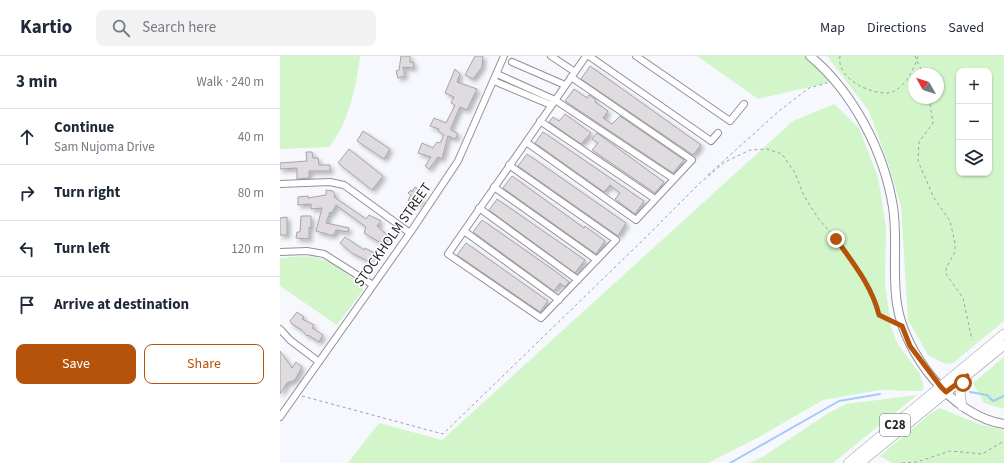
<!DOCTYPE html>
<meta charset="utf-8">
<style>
body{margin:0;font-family:"Source Sans 3",sans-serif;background:#f2f2f3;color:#1f2937}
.controls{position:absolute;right:12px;top:12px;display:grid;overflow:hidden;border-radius:8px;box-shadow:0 1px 3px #0004}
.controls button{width:36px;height:36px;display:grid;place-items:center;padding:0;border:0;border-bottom:1px solid #e0e1e3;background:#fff;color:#1f2937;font:20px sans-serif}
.compass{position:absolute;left:628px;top:12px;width:36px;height:36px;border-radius:50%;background:#fff;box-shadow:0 1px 3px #0004;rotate:309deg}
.stop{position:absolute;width:12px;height:12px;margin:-9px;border:3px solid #b45309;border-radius:50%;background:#fff}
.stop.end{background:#b45309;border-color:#fff;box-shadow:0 1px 4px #0008}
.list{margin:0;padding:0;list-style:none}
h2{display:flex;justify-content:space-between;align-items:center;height:52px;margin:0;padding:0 16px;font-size:17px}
h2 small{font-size:13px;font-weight:400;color:#747a83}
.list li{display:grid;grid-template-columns:26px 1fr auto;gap:12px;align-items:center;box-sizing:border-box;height:56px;padding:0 16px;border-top:1px solid #e0e1e3}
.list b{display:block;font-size:15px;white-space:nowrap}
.list p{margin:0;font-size:13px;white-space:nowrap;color:#747a83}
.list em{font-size:13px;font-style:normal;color:#747a83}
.actions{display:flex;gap:8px;padding:12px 16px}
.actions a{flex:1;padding:9px 0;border:1px solid #b45309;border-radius:8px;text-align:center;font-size:14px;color:#b45309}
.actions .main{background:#b45309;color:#fff}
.icon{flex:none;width:22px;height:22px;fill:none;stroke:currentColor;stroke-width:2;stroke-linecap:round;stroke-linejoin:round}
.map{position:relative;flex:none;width:724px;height:407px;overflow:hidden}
header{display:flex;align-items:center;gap:24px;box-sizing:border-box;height:56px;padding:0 20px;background:#fff;border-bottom:1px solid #e0e1e3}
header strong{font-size:19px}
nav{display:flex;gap:22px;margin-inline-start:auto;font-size:14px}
.search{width:280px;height:36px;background:#f2f2f3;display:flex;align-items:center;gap:10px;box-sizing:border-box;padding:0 14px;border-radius:8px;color:#747a83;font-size:15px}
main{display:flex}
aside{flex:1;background:#fff}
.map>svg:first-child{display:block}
.green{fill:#d2f6ca;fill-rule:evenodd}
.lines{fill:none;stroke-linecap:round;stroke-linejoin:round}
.stream{stroke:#a0ccf6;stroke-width:2}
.building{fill:#e0dbde;stroke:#a7a3a6;filter:url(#shadow)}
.street-casing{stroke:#8f9296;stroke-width:8}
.secondary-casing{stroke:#8f9296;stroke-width:10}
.primary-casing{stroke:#8f9296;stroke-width:10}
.path{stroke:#9fa1a5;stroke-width:1;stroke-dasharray:3 3;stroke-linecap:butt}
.street{stroke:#fff;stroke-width:6}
.secondary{stroke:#fff;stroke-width:8}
.primary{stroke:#fff;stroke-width:9}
.route{stroke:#b45309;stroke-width:5}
.labels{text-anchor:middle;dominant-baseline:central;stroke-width:3;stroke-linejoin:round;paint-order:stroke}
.shield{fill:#fff;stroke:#676869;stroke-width:1}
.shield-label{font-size:13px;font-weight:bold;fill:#262729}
.street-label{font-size:14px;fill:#262729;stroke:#fff}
</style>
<header>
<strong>Kartio</strong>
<div class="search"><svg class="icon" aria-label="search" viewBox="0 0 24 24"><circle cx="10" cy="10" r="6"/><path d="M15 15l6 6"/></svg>Search here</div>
<nav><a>Map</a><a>Directions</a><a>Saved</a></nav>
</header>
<main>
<aside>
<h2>3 min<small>Walk · 240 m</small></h2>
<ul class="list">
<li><svg class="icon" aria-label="ahead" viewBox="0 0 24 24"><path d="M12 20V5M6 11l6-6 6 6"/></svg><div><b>Continue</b><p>Sam Nujoma Drive</p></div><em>40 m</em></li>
<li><svg class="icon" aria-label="right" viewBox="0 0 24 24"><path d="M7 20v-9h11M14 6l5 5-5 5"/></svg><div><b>Turn right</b></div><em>80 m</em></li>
<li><svg class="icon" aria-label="left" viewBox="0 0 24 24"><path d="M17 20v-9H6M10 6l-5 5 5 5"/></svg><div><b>Turn left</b></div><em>120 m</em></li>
<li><svg class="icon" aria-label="arrive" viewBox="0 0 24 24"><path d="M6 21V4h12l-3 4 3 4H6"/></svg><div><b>Arrive at destination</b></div></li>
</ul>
<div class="actions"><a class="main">Save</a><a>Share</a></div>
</aside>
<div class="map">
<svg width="724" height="407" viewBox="0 0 724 407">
<defs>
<filter id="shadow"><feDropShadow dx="3" dy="3" stdDeviation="2" flood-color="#0004"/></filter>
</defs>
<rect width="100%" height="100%" fill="#f6f8fd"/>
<path class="green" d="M0,0H80C77,27 68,70 49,91L0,93Z
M417,0H530L555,25L478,43Z
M547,0H724V265L673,307L665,308L648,299L628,264L621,150L608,107L589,55ZM679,15H709V117H679ZM634,18H658V42H634Z
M554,48L579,72L598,121L606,171L605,228L611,271L617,287L640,318L644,332L641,335L600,334L543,344L479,381L428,407H68L99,367L162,384L513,65Z
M24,200C47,200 63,216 81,228L83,234L57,269L0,230V202Z
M724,301V353L704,347L693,327Z
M637,339L553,407H469L484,400L547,358L566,348Z
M660,352L699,368L724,374V407H612L600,400L651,357Z"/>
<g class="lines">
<path class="stream" d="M690,336L707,339L713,345L724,340
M450,407L559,345L600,338"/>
</g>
<path class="building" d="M121,0H130V6L134,7L133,12L123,11L125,20L118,22L116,15L119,14Z
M195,0H203L202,11L193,23L185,19Z
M310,10L421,89L413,99L301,23Z
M175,13L180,18L177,26L197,33L187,54L180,51L171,72V74L178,78L175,83L168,80L162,103L158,101L149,113L145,110L151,101L138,97L142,87L153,92L157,86L160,87L164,79L158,75L159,73L150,70L154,62L166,67L175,49L171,47L174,41L165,37Z
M294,33L307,42L309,39L316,44L315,46L328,55L323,62L332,68L340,60L404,104L393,117L285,45Z
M285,58L311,77L301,88L269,66L273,61L279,65Z
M83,75L110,93L104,103L77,85Z
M263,76L364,145L355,158L335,143L340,137L330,129L324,136L255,87Z
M317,77L384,126L375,137L312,94L318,87L312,83Z
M69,93L103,120L92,134L58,107Z
M26,96H32L33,102H38L39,109H50V115H29V122L17,123V112L0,113V107L27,105Z
M247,98L346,167L338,180L238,110Z
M232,120L304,172L305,170L325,185L316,198L223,132Z
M135,131L140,134L137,139L142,144L139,148L137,145L134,149L128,144L131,139L128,137L131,134L132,136Z
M46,134L53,135L55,139L54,141L86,163L89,159L101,165L97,170L107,179L101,187L84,177L86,171L56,149L52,157L50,156L46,167L69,172L68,176L56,174L54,179H50L36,175L42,152L31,153V148L18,149V141L28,140V142L46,139Z
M217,143L305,204L295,217L209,154Z
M21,160H31V173L29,171V183L16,182L17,176H20Z
M7,161V179H0V162Z
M202,164L275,215L289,226L285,231L280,227L274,235L193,176Z
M65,181L84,194L85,192L94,197L88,205L72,197L60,187Z
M186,187L268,245L260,256L177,199Z
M17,256L24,261L22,263L34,269L32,272L43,279L39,286L28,279L27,280L22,274L12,268L10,265Z
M0,295L12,312L16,306L22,311L15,324L7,327L0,338Z"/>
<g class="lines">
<defs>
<path id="street" d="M271,0L295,16
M309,0L431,85L438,77
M356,0L450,65L464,48
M232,6L285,29
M217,18L275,44L394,123
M214,25L271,49
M260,65L375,143
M246,86L356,164L412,104L291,21
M229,109L336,184L261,262L168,198C214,132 260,66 306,0
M0,128L50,126L64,129L130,177
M214,131L317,204
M199,152L298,224
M184,175L279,244
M0,196L27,195L44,198L93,229
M0,273L10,284L39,306
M0,361L130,177L178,105L224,0"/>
<path id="secondary" d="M530,0C573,36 604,95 613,151C618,183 612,216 617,248C624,297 673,361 724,368"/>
<path id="primary" d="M682,350L680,337L686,322
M568,407L724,278
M580,407L724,289"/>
</defs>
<use href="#street" class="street-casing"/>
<use href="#secondary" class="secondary-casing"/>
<use href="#primary" class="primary-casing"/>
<path class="path" d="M560,0C556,22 589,38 608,37C624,35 634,13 638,0
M635,0L643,18
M649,42L653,67L639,86L638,105L654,142L670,165L675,187V196L666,212V218L683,242L692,284
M428,119L499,55L529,32L547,27
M22,340L163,378L360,187L421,126L445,106L470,94L487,93L502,98L515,117L524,140L538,162L556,183L581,219L595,245L599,259L614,266
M622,407L637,406L670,395L702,398L724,385"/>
<use href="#street" class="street"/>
<use href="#secondary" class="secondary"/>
<use href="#primary" class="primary"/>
</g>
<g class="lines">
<path class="route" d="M556,183C573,207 592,230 599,259L622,270L630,290L661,331L666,336L687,320L683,327"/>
</g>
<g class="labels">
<rect class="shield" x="600" y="358" width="30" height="22" rx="3"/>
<g class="shield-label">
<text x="615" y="369">C28</text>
</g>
<g class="street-label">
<text transform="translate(113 179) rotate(-55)">STOCKHOLM STREET</text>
</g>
</g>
</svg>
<div class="controls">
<button>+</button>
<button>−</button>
<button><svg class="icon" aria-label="layers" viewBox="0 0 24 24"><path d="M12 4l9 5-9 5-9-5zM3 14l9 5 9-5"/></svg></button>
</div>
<svg class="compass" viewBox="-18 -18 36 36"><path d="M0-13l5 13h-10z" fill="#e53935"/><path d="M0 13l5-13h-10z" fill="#747a83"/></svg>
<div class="stop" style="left:683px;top:327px"></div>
<div class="stop end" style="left:556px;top:183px"></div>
</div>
</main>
